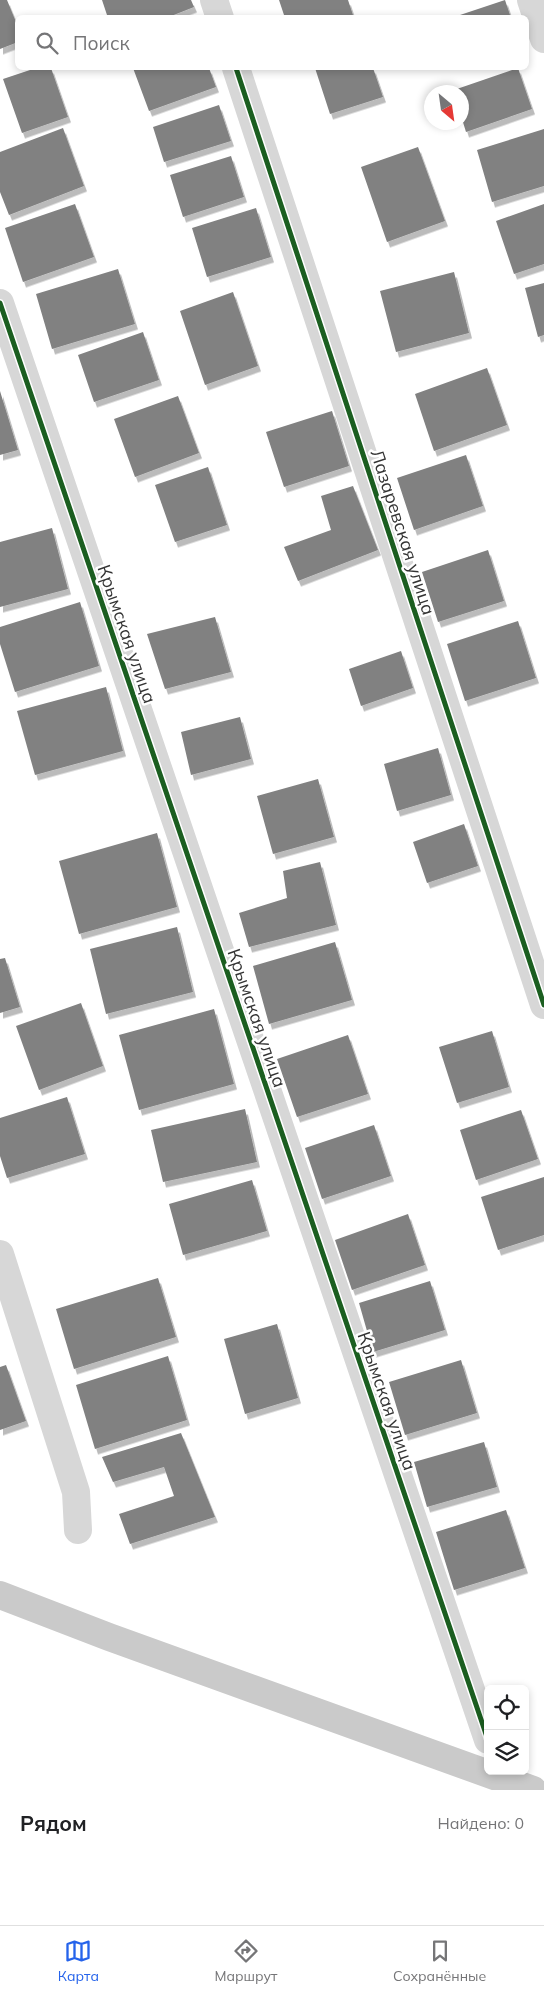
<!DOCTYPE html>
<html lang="ru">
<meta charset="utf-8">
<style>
body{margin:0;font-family:Mulish,sans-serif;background:#f6f6f6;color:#202124}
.controls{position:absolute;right:15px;bottom:15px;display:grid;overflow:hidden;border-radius:8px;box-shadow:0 2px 8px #0003}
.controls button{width:45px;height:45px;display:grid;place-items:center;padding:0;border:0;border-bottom:1px solid #e0e0e0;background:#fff;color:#202124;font:25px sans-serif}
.compass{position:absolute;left:424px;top:85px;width:45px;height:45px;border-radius:50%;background:#fff;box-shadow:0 2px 8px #0003;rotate:151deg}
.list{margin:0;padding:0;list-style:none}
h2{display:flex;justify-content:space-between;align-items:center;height:65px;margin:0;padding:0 20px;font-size:21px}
h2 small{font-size:16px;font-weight:400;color:#757577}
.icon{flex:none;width:28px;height:28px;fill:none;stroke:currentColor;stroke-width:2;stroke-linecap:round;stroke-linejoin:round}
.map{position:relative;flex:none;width:544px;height:1790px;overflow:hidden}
.search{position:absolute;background:#fff;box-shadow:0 2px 8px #0003;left:15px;right:15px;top:15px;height:55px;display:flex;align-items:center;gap:12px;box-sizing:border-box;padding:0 18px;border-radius:8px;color:#757577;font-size:19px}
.sheet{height:135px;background:#fff}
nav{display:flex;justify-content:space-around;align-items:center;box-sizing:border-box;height:70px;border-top:1px solid #e0e0e0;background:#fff;font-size:14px;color:#757577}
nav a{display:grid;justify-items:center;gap:2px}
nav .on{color:#2563eb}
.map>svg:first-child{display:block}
.building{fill:#818181;filter:url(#shadow)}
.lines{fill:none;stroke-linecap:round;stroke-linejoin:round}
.minor{stroke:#d7d7d7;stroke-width:28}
.primary{stroke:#cacaca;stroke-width:28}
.cycleway-casing{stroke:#fff;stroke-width:8}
.cycleway{stroke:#1b5e20;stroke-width:5}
.labels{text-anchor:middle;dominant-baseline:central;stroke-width:5;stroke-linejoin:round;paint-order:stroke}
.street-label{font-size:18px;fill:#333;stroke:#fff}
</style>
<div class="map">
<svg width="544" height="1790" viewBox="0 0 544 1790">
<defs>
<filter id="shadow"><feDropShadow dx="3" dy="5.5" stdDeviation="0" flood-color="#0004"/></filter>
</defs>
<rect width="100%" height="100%" fill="#fff"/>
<path class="building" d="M0,0H7L18,27V42L0,49Z
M102,0H191L194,7L166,18H108Z
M279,0H348L354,18H285Z
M505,0L511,18H454V17Z
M36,68H51L68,117L22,133L3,79Z
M133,68H209L216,87L149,111Z
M315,68H373L383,97L330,114Z
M518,68L532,109L466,132L462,119V92H452L451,91Z
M219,105L231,141L164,162L153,127Z
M63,128L84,186L9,215L0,192V152Z
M544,129V186L492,202L477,150Z
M418,147L445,221L387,242L361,167Z
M231,156L244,197L183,217L170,175Z
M75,204L94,257L23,282L5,228Z
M544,204V264L514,274L496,221Z
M256,208L271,257L207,277L192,228Z
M118,269L135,324L52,349L36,294Z
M454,272L469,333L396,352L380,291Z
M544,283V335L538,337L525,288Z
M233,292L258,366L205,385L180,311Z
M143,332L159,380L94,402L78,355Z
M487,368L507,425L434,451L415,394Z
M0,391L18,450L0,455Z
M178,396L199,453L135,477L114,419Z
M332,411L349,466L284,487L266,432Z
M466,455L483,506L414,530L397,478Z
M208,467L227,525L175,542L155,485Z
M353,486L378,550L298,581L284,547L331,530L321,496Z
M52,528L68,589L0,607V542Z
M488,550L504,601L438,622L422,572Z
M80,602L99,666L15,692L0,644V627Z
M215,617L231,672L165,689L147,634Z
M518,621L536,678L465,701L447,644Z
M401,651L413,688L361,706L349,669Z
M106,687L123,751L35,775L17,711Z
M240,717L251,759L191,775L181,732Z
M438,748L451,795L397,811L384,764Z
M318,779L334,837L273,854L257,796Z
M464,824L478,866L427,883L413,842Z
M157,833L177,907L79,934L59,861Z
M320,862L336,925L249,947L239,913L287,898L283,871Z
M177,927L193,992L106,1014L90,949Z
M335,942L352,1000L269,1024L253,966Z
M5,958L20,1007L0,1013V959Z
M81,1003L103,1066L39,1090L16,1026Z
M214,1009L234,1084L139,1110L119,1035Z
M492,1031L509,1087L457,1103L439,1047Z
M348,1035L368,1094L297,1117L277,1059Z
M67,1097L85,1154L7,1178L0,1156V1118Z
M245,1109L257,1162L163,1182L151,1130Z
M521,1110L538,1159L476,1180L460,1130Z
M374,1125L391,1176L322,1199L305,1148Z
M544,1177V1235L498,1250L481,1197Z
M252,1180L267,1231L183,1255L169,1204Z
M408,1214L425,1265L352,1290L335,1240Z
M158,1278L176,1337L74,1369L56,1309Z
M430,1281L445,1330L373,1352L359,1303Z
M277,1324L298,1398L245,1414L224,1339Z
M168,1356L187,1420L95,1449L76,1385Z
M461,1360L477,1413L405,1435L389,1382Z
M6,1365L26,1421L0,1430V1367Z
M181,1433L215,1517L130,1544L119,1514L174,1496L164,1467L113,1482L102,1457Z
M484,1442L497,1487L427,1507L414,1462Z
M506,1510L525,1568L454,1590L436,1532Z"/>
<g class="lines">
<path class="minor" d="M214,0L220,18
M531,0L544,39
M236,68L544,1005
M0,303L488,1740
M0,1254L76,1492L78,1530"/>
<path class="primary" d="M0,1595L109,1637L533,1790"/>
<defs>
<path id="cycleway" d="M236,68L544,1005
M0,303L488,1740"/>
</defs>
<use href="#cycleway" class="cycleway-casing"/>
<use href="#cycleway" class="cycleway"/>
</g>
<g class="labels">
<g class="street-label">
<text transform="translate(403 532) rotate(72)">Лазаревская улица</text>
<text transform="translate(127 634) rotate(71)">Крымская улица</text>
<text transform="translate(257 1018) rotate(71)">Крымская улица</text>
<text transform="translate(387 1401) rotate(71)">Крымская улица</text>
</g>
</g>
</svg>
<div class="controls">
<button><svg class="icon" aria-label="locate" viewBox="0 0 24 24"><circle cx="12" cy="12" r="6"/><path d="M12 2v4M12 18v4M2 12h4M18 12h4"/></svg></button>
<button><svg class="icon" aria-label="layers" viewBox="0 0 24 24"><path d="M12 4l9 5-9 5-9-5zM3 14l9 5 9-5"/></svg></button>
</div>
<svg class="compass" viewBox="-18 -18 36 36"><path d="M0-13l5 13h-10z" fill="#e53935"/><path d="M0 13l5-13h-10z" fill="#757577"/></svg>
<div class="search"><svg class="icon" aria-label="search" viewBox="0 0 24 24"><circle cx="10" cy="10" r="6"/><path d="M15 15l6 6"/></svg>Поиск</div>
</div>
<section class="sheet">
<h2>Рядом<small>Найдено: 0</small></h2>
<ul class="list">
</ul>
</section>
<nav>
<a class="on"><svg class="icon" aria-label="map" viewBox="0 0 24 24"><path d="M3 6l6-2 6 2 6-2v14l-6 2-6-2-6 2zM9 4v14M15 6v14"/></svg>Карта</a>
<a><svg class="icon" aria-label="directions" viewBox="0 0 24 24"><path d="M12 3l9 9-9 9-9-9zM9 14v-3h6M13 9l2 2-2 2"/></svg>Маршрут</a>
<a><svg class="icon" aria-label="saved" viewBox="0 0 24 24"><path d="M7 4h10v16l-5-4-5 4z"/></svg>Сохранённые</a>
</nav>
